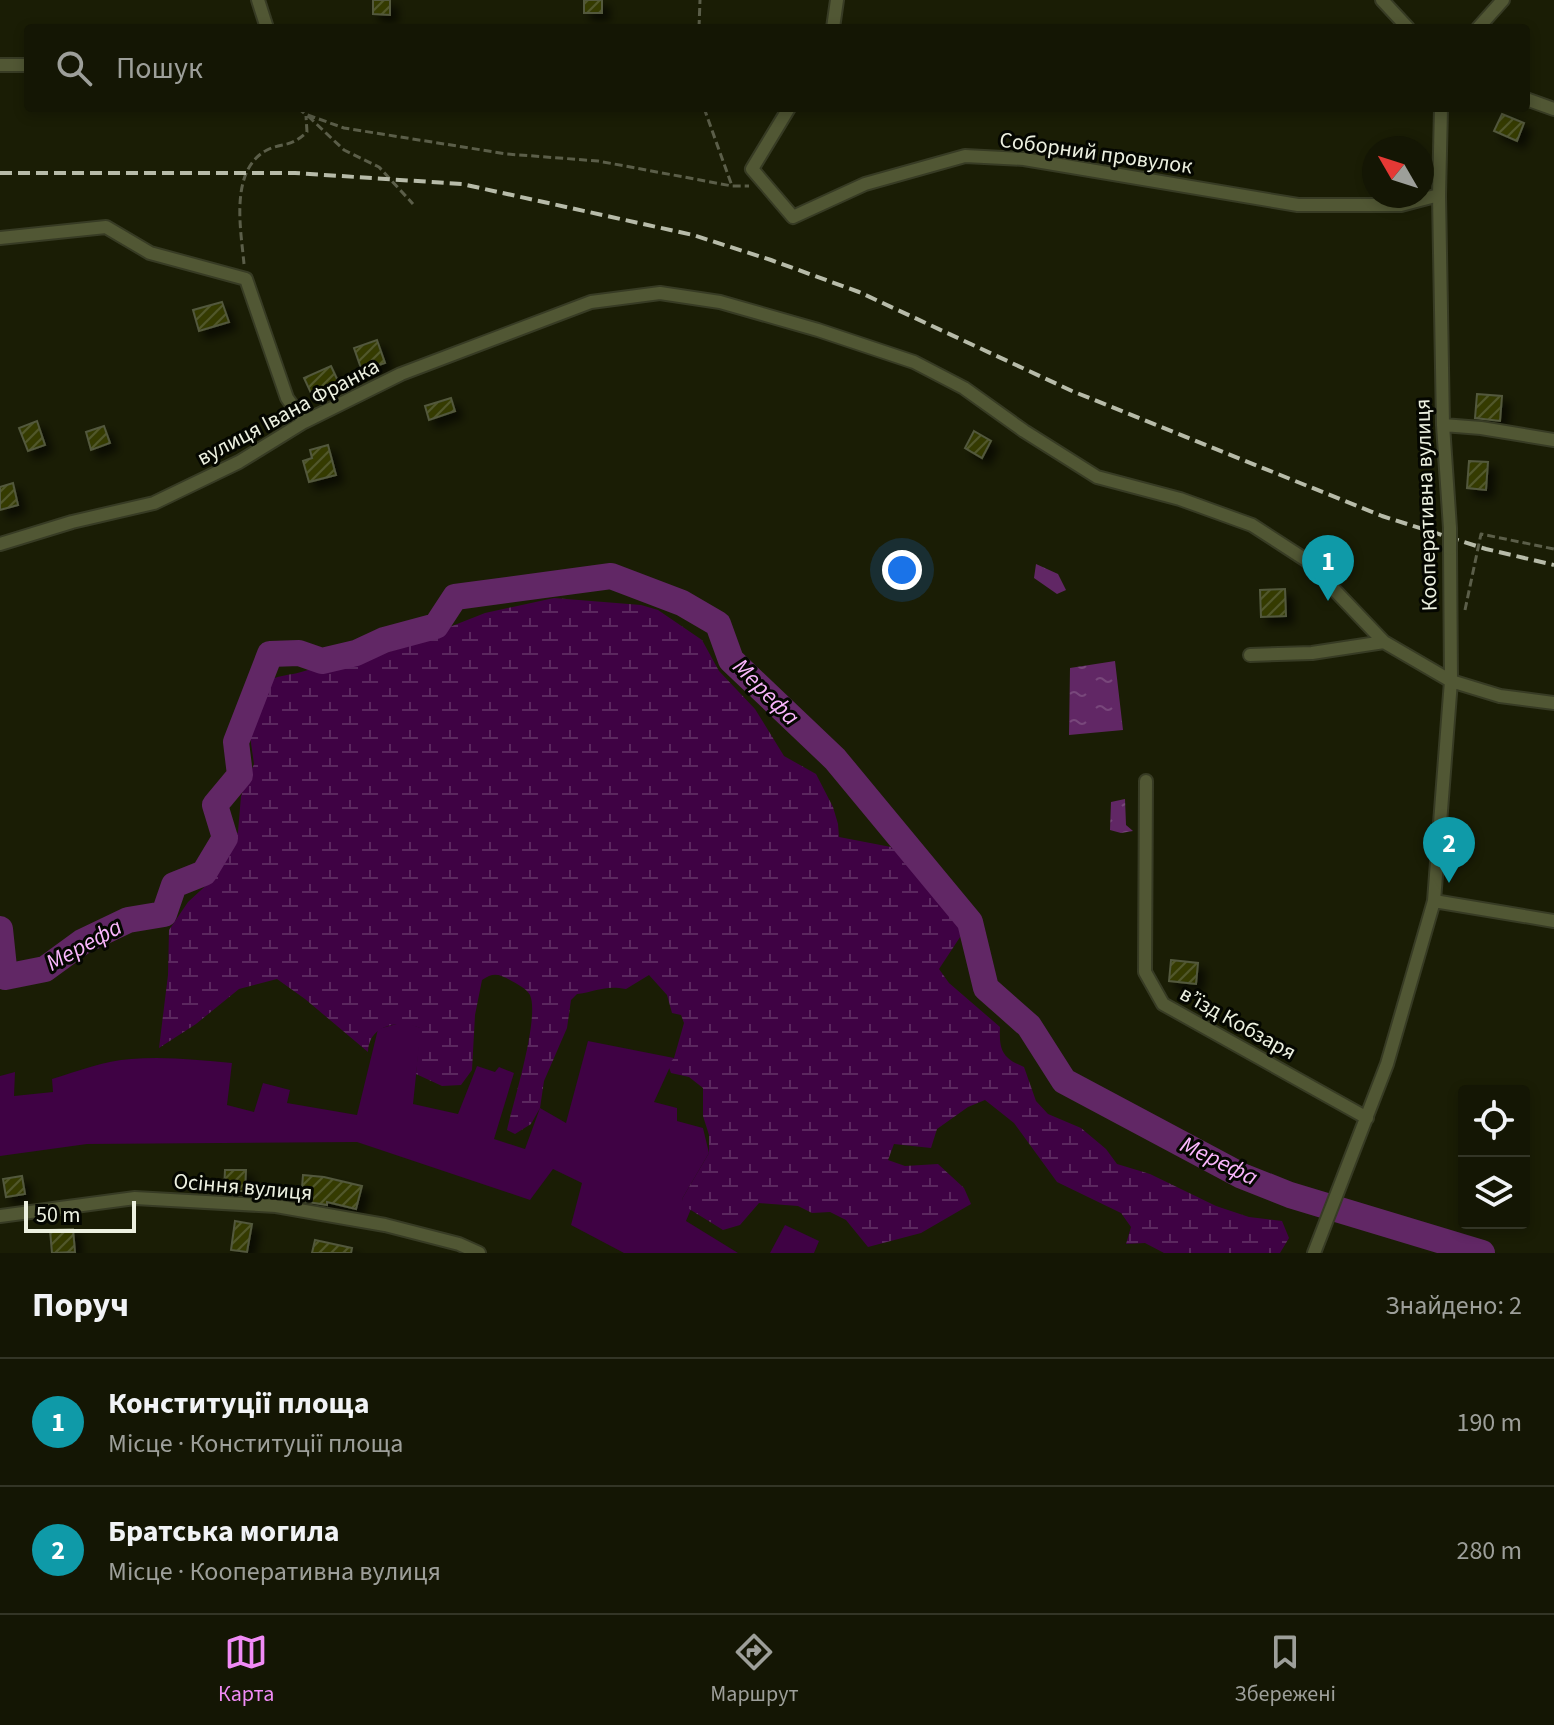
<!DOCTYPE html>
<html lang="uk">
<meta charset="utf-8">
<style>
body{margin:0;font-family:"Source Sans 3",sans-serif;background:#1d1f0e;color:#f1f3f6}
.controls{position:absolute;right:24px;bottom:24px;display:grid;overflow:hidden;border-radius:8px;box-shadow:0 4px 12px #0003}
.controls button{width:72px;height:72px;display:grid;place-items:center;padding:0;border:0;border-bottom:2px solid #333526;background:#141604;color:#f1f3f6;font:40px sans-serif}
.compass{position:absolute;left:1362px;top:136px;width:72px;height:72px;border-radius:50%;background:#141604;box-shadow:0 4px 12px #0003;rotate:309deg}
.scale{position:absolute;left:24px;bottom:20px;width:112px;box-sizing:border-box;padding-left:8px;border:4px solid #ecf0e0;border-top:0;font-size:22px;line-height:28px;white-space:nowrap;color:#ecf0e0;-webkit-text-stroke:6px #050701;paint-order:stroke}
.you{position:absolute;left:902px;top:570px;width:28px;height:28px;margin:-20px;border:6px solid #fff;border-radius:50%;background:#1a73e8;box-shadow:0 0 0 12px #1a73e833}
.badge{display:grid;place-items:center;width:52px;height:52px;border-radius:50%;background:#f08bf6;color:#fff;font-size:26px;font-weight:700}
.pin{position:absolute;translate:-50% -66px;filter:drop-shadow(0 2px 4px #0008)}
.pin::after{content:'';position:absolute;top:42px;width:28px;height:24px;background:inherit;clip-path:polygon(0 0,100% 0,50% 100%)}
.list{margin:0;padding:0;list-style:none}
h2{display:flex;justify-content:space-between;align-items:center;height:104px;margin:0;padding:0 32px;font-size:34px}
h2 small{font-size:26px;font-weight:400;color:#9d9f9a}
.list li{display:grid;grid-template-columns:52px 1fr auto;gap:24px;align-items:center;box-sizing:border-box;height:128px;padding:0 32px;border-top:2px solid #333526}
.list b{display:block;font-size:30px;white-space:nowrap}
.list p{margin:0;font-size:26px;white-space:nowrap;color:#9d9f9a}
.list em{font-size:26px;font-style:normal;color:#9d9f9a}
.icon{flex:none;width:44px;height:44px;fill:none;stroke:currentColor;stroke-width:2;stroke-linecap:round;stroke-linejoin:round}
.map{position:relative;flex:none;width:1554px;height:1253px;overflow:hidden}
.search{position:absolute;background:#141604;box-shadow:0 4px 12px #0003;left:24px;right:24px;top:24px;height:88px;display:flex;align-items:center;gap:20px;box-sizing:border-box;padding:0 28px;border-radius:8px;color:#9d9f9a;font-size:30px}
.sheet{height:360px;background:#141604}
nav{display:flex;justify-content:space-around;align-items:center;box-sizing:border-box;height:112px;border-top:2px solid #333526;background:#141604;font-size:22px;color:#9d9f9a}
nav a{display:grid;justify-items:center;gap:4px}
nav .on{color:#f08bf6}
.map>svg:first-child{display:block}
.green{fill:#3f0244}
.wetland{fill:url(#wetland-marsh)}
.water{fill:url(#water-ripples)}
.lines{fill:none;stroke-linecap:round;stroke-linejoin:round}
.river{stroke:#612765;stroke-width:26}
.building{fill:url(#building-hatch);stroke:#52583d;stroke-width:2;filter:url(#shadow)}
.minor-casing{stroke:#373b24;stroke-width:16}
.path{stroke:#5b5e49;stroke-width:3;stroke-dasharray:8 4;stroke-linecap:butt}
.minor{stroke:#515734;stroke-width:12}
.rail{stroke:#b7bba9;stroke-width:4;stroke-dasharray:12 6;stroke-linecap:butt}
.minor-bridge-casing{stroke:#373b24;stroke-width:16;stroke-linecap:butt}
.minor-bridge{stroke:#515734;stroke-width:12}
.labels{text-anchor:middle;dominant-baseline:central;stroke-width:6;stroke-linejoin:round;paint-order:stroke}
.street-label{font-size:22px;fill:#ecf0e0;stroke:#050701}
.water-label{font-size:24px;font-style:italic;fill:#fab6fd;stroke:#050701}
</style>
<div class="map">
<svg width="1554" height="1253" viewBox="0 0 1554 1253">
<defs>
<pattern id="wetland-marsh" width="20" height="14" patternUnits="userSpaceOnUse" patternTransform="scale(2)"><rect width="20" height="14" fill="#3f0244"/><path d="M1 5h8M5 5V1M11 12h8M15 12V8" fill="none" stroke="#5b275f"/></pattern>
<pattern id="water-ripples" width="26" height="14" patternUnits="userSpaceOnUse" patternTransform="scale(2)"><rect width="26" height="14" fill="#612765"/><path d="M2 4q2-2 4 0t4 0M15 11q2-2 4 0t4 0" fill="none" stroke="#78477b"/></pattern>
<pattern id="building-hatch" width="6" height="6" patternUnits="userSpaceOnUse" patternTransform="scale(2)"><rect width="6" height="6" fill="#343b06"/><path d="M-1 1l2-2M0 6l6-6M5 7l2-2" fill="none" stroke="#52582a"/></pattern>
<filter id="shadow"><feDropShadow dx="7" dy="7" stdDeviation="4" flood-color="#0009"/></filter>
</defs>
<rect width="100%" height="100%" fill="#1a1d05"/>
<path class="green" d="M404,1022L421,1028L413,1104L458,1114L477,1066L495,1072L499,1067L514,1073L494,1139L525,1149L540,1108L566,1123L588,1041L674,1058L654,1102L677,1108V1121L703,1128L709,1153L682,1199L691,1209L686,1221L738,1253H624L571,1225L582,1183L553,1169L530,1200L357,1142L87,1144L0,1156V1076L15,1072L14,1096L53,1092L52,1079C78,1071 104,1061 131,1059C165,1056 199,1060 232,1063L227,1105L254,1112L263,1083L290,1090L287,1103L357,1115L378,1029Z
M785,1225L819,1241L814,1253H770Z"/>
<path class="wetland" d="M554,598L641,605L658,610L702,640L719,671L755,709L784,756L816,774L833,807L838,824L839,837L891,847L930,882L952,911L970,922L939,969L949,983L1000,1027C999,1050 1002,1058 1024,1067L1036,1101L1048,1114L1081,1128L1106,1149L1117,1164L1150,1174L1216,1206L1249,1217L1282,1221L1289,1238L1280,1253H1164L1145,1243L1126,1244L1131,1227L1121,1213L1057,1182L1014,1123L985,1100L968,1107L937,1129L931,1148L894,1144L888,1160L905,1166L938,1164L964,1188L971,1204L921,1233L868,1247L846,1220L830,1212L812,1213L798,1206L759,1203L740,1225L723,1230L686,1207L682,1199L709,1153V1135L703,1116V1088L689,1077L671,1073L668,1065L674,1058L684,1023L681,1015L672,1013L667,995L649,975L626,989C605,985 598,991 577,994L571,1000L567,1028L544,1081L540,1108L531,1124L515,1134L507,1130C513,1103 540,1018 530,995C526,988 517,984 510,980C499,974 493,972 482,980L475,1015L472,1070L461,1085L442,1086L416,1074L420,1028C399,1020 369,1024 368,1052L305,999L277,979L239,989L196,1024L159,1048L168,975L169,930L188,902L213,879L238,832L241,796L254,764L249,729L269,680C285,673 309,675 322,661L356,664L372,657L421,642L452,626L485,613Z"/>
<path class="water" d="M1036,564L1058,574L1066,590L1057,594L1034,578Z
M1115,661L1123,730L1069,735L1070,668Z
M1125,799L1126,825L1133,831L1121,833L1110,830L1111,802Z"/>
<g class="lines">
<path class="river" d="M0,929L5,977L45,969L82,942L128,920L164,914L174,885L204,873L225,838L215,805L240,775L236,742L270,654L299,653L322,661L356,653L384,640L436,626L455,597L611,576L682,603L718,624L731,660L835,759L970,922L986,988L1029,1026L1064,1081L1242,1176L1290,1195L1482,1253"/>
</g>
<path class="building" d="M373,0H390V15L373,14Z
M584,0H602V13H584Z
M1502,114L1524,123L1517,141L1494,131Z
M222,302L229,322L199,331L193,310Z
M377,340L385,363L362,371L354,348Z
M331,366L338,381L311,393L304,378Z
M1477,394L1502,396L1500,421L1475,418Z
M451,398L455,411L429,420L425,406Z
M37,421L45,445L28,451L19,428Z
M104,426L110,443L91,450L86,432Z
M974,431L991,441L982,458L965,448Z
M328,445L336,475L309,482L303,461L312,458L310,450Z
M1469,461L1488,462L1486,490L1467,488Z
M13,483L18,505L0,510V487Z
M1285,589L1286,616L1261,617L1260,590Z
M1171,960L1198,963L1196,984L1169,981Z
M225,1170H246L245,1191H224Z
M303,1175L324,1177L362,1186L356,1209L327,1202V1205L301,1201Z
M22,1176L25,1194L6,1197L3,1179Z
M235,1221L252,1224L247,1252L231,1250Z
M73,1229L75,1252L52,1253L50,1230Z
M315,1240L352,1248L351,1253H312Z"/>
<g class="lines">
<defs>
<path id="minor" d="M258,0L267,28
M1382,0L1408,28
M833,28L837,0
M1478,28L1503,0
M0,65H28
M1526,99L1554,109
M789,108L752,169L793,217L865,184L965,156L1024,159L1298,205H1401L1439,195
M1441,108L1439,195L1443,425L1450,528
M0,238L106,227L150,253L246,279L287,398L304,422
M1443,425L1481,428L1554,440
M0,544L72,522L154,503L239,462L304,422L401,374L591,302L660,293L720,302L818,330L914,362L964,388L1024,431L1097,477L1180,499L1252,525L1306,560L1384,642L1451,681L1500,696L1554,703
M1250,655L1312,653L1384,642
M1146,781L1145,972L1163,1004L1367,1118
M1434,901L1554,921
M0,1216L135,1198L276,1206L385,1225L459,1244L479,1253
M1314,1253L1387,1064L1434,901L1451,681L1450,549"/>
</defs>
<use href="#minor" class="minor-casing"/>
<path class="path" d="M699,28L700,0
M298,108L305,114L344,128L507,154L598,161L732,186H749
M704,108L732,186
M308,116L344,150L379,167L413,204
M244,264C241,230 229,170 267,150C284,142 290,148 307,132L306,116
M1465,610L1481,534L1554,549"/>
<use href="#minor" class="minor"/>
<path class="rail" d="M0,173H295L462,184L693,235L771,260L859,292L1072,391L1382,516L1486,549L1554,565"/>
<defs>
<path id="minor-bridge" d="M1450,528V549"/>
</defs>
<use href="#minor-bridge" class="minor-bridge-casing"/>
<use href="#minor-bridge" class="minor-bridge"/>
</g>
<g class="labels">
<g class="street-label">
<text transform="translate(1096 153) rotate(8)">Соборний провулок</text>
<text transform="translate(288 412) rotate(-28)">вулиця Івана Франка</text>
<text transform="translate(1426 505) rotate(-92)">Кооперативна вулиця</text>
<text transform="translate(1238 1023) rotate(29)">в’їзд Кобзаря</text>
<text transform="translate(243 1187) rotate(5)">Осіння вулиця</text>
</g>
<g class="water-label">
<text transform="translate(766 692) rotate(45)">Мерефа</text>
<text transform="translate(84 945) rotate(-29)">Мерефа</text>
<text transform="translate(1219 1161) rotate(26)">Мерефа</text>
</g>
</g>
</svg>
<div class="controls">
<button><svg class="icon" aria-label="locate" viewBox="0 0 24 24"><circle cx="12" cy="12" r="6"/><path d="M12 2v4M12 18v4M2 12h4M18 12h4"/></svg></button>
<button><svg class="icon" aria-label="layers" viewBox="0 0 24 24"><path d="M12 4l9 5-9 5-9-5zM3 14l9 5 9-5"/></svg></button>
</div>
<svg class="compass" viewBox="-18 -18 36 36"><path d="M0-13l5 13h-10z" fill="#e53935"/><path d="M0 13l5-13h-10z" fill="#9d9f9a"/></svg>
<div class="scale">50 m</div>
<div class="you"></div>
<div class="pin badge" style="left:1328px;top:601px;background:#0f9aa8">1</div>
<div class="pin badge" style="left:1449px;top:883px;background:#0f9aa8">2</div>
<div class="search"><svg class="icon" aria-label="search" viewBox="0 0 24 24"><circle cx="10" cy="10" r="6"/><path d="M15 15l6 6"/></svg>Пошук</div>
</div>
<section class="sheet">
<h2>Поруч<small>Знайдено: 2</small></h2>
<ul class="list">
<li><span class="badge" style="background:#0f9aa8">1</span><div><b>Конституції площа</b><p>Місце · Конституції площа</p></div><em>190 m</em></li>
<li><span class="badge" style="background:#0f9aa8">2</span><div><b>Братська могила</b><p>Місце · Кооперативна вулиця</p></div><em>280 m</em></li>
</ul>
</section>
<nav>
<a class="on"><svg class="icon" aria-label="map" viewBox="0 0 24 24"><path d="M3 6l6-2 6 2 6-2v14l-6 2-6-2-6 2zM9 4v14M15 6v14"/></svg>Карта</a>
<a><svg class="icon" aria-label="directions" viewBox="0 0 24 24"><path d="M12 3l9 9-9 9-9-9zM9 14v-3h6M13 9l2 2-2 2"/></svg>Маршрут</a>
<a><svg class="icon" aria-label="saved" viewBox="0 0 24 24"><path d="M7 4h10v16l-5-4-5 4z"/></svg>Збережені</a>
</nav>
